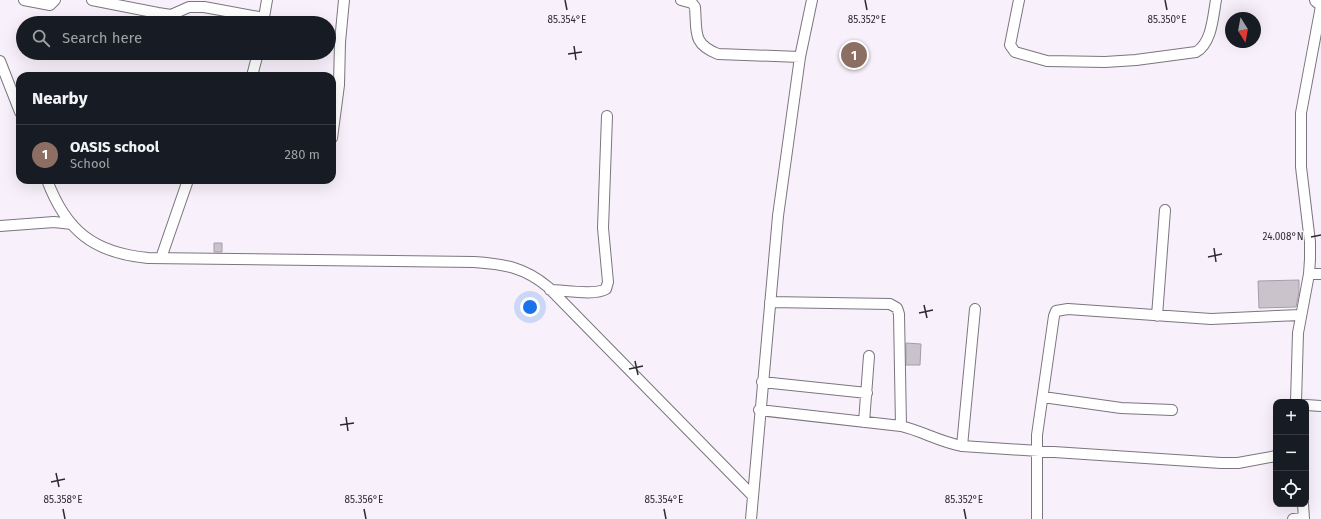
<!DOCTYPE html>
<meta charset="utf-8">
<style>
body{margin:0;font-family:"Fira Sans",sans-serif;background:#242831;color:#f1f3f6}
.controls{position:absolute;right:12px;bottom:12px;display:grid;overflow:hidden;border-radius:8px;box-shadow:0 4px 16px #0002}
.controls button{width:36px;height:36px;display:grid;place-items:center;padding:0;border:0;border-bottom:1px solid #363941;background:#171b24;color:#f1f3f6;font:20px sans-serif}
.compass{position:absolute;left:1225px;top:12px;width:36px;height:36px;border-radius:50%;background:#171b24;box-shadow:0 4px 16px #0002;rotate:169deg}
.you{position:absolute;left:530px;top:307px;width:14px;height:14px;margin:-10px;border:3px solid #fff;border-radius:50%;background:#1a73e8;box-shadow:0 0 0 6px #1a73e833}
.badge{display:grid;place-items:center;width:26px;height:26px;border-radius:50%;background:#ea580c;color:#fff;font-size:13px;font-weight:700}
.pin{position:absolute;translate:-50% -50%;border:2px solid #fff;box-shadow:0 1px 4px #0006}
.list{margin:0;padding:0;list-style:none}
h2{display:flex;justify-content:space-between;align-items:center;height:52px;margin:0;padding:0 16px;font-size:17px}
h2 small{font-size:13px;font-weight:400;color:#9ea1a6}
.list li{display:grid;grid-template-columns:26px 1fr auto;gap:12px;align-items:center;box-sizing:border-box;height:60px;padding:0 16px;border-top:1px solid #363941}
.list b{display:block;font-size:15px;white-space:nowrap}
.list p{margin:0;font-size:13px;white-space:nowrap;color:#9ea1a6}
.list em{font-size:13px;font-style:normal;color:#9ea1a6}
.icon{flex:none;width:22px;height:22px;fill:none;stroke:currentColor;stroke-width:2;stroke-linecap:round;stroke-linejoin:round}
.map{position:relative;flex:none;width:1321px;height:519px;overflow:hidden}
.search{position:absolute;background:#171b24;box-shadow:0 4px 16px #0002;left:16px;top:16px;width:320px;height:44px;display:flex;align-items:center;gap:10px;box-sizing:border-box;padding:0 14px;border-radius:22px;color:#9ea1a6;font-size:15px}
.panel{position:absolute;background:#171b24;box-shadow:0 4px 16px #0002;left:16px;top:72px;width:320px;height:112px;border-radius:12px}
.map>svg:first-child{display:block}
.building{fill:#cac3cc;stroke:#a59ea7}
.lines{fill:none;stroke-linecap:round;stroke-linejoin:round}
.street-casing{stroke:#7b757d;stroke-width:12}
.secondary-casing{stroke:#7b757d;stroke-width:16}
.street{stroke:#fff;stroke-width:10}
.secondary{stroke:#fff;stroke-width:14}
.ticks{fill:none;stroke:#2e2b2f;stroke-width:1.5}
.ticks-label{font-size:10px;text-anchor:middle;fill:#2e2b2f;stroke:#f8f1fb;stroke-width:3;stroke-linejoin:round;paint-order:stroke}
</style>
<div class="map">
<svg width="1321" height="519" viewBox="0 0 1321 519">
<rect width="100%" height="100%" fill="#f8f1fb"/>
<path class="building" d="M214,243H222V252H214Z
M1299,280V292L1296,307L1259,308L1258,281Z
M906,343L921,344L920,365H906Z"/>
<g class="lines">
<defs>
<path id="street" d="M24,0L50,5L55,0
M92,0L158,13L171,15L189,7H204L264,18
M681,0L692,3L695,7C697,32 692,44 718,54L800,57
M1019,0L1010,45L1015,52L1047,61L1105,62L1136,60L1196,52C1212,43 1213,16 1216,0
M263,23L267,0
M0,61L20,112
M252,76L258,53
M332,138L339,85L340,42L344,0
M47,180C66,231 94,253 148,258L474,262C504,264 524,267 548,287L752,495
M0,226L54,222L72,224
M161,258L188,180
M1309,274H1321
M550,290C564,290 595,296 606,289L608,282L603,228L607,116
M770,302L890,304L897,308L899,314L901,426
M1157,316L1165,210
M762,382L867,393
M1043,397L1121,408L1172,410
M1296,402L1298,333L1309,274L1310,259V242L1301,167V113L1321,6
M1306,405L1321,406
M759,410L901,426C922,431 940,442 962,446L1221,463H1238L1276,456
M864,422L869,356
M962,446L975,309
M1303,504L1304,519
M751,519L778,216L800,57L812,0
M1037,519V435L1054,316L1056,311L1068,309L1211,319L1300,315
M1293,519L1304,518"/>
<path id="secondary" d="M1317,0L1321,3"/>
</defs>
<use href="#street" class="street-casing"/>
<use href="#secondary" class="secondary-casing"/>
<use href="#street" class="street"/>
<use href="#secondary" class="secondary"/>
</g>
<path class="ticks" d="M565,0L567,10M865,0L867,10M1165,0L1167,10M574,46L576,60M568,54L582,52M1311,237L1321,235M1214,248L1216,262M1208,257L1222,254M924,305L927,318M919,313L933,310M635,361L638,375M629,369L643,366M346,417L348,431M340,425L354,423M56,473L59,487M51,482L65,479M63,509L65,519M364,509L366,519M664,509L666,519M964,509L966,519"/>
<g class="ticks-label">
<text x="567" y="23">85.354°E</text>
<text x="867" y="23">85.352°E</text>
<text x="1167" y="23">85.350°E</text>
<text x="1283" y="240">24.008°N</text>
<text x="63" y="503">85.358°E</text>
<text x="364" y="503">85.356°E</text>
<text x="664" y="503">85.354°E</text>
<text x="964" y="503">85.352°E</text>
</g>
</svg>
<div class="controls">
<button>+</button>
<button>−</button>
<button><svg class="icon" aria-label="locate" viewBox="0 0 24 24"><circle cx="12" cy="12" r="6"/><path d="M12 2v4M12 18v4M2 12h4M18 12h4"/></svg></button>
</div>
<svg class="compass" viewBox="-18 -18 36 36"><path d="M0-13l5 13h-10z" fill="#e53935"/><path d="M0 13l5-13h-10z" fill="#9ea1a6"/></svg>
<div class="you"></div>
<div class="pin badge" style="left:854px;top:55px;background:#8d6e63">1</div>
<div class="search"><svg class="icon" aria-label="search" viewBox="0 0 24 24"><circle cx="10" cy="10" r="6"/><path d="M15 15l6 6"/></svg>Search here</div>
<section class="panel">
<h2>Nearby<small></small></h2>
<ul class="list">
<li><span class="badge" style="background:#8d6e63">1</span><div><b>OASIS school</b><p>School</p></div><em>280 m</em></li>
</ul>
</section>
</div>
